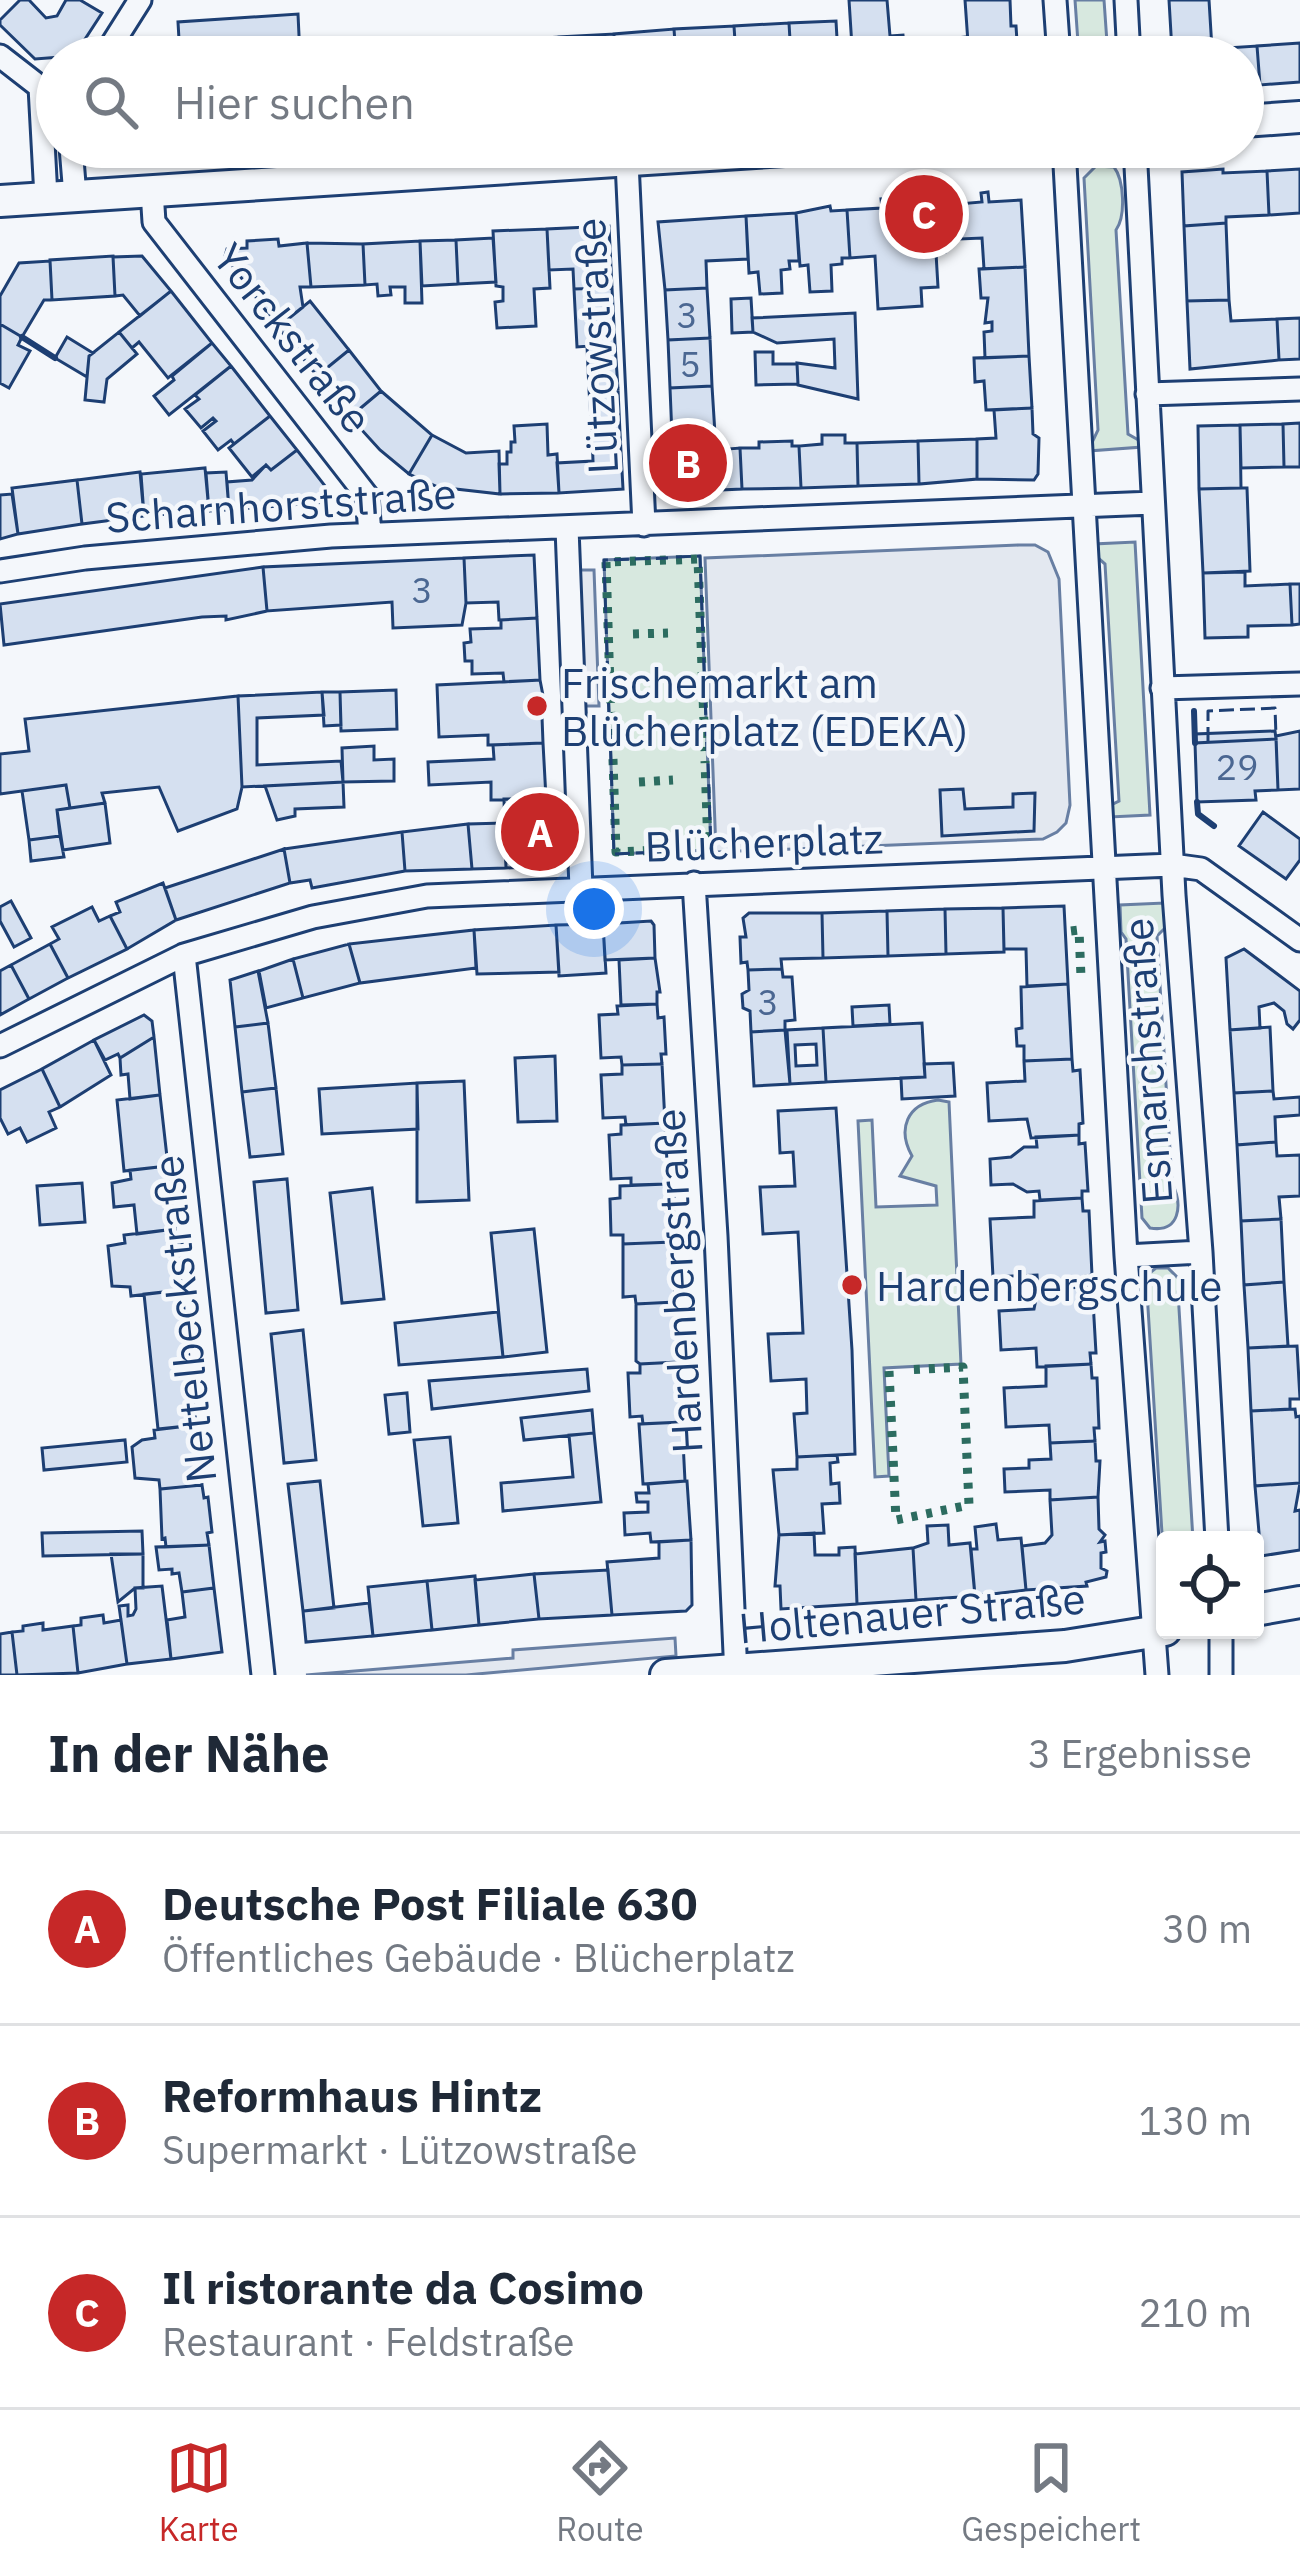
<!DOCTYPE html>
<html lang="de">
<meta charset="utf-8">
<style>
body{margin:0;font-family:"IBM Plex Sans",sans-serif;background:#f6f6f7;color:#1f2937}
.controls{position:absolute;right:36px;bottom:36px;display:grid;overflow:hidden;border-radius:12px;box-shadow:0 3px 9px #0004}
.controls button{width:108px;height:108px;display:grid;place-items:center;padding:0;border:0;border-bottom:3px solid #e0e1e3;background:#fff;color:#1f2937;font:60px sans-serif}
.you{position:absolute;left:594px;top:909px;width:42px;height:42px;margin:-30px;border:9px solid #fff;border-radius:50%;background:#1a73e8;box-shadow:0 0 0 18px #1a73e833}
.badge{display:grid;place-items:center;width:78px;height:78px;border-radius:50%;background:#c62828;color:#fff;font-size:39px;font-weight:700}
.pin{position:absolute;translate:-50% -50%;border:6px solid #fff;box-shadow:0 3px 12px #0006}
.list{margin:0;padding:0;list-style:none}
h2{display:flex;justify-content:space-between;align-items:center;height:156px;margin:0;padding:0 48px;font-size:51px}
h2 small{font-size:39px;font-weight:400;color:#747a83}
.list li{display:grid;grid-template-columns:78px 1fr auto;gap:36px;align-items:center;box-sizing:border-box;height:192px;padding:0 48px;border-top:3px solid #e0e1e3}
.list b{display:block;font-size:45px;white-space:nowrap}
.list p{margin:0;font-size:39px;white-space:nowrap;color:#747a83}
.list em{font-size:39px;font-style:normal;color:#747a83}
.icon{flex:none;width:66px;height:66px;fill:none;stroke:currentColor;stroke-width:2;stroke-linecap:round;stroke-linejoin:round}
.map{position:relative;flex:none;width:1300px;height:1675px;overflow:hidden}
.search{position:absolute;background:#fff;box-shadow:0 3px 9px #0004;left:36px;right:36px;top:36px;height:132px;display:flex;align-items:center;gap:30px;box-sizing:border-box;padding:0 42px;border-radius:66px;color:#747a83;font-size:45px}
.sheet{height:732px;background:#fff}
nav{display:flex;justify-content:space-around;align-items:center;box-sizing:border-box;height:168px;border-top:3px solid #e0e1e3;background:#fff;font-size:33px;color:#747a83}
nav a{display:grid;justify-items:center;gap:6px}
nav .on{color:#c62828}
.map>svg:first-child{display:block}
.green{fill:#d7e8df;stroke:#687fa3;stroke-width:3}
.parking{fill:#e3e8f0;stroke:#687fa3;stroke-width:3}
.building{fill:#d5e0f0;stroke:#1d3f73;stroke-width:3;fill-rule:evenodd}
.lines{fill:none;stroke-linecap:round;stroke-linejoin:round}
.street-casing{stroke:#1d3f73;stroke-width:27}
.secondary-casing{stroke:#1d3f73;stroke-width:36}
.street{stroke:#f4f7fb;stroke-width:21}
.secondary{stroke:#f4f7fb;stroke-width:30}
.hedge{stroke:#2c6c60;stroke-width:9;stroke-dasharray:6 9;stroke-linecap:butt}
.fence{stroke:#1d3f73;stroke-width:3;stroke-dasharray:15 6;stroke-linecap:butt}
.wall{stroke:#1d3f73;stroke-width:6}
.poi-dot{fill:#c62828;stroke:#f4f7fb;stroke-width:4.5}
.labels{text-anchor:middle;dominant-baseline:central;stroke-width:9;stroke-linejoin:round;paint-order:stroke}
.number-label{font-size:36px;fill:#4b6792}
.street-label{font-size:42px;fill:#1d3f73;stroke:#f4f7fb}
.poi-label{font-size:42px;fill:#1d3f73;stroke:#f4f7fb;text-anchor:start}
</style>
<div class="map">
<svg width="1300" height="1675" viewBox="0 0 1300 1675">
<rect width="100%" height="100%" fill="#f4f7fb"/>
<path class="green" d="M1075,0H1104L1108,57H1079Z
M1096,166L1114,167C1124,180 1126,216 1116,230L1128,434L1142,442V447L1088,451L1098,430L1084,178Z
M1135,542L1150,815L1110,817L1109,806L1119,801L1105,564L1097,557L1094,544Z
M700,556L711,850L614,854L604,560Z
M1164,903L1165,928L1157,936L1172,1183C1183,1205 1180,1233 1150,1228L1142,1218L1126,939L1121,932L1120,905Z
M938,1100L949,1102L961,1364L884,1368L889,1476L875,1477L858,1121L872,1120L876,1207L937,1205L936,1186L900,1176L912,1156C897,1129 907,1104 938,1100Z
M1156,1268H1168L1181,1281L1178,1292L1193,1540H1165V1582L1147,1292L1144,1289L1146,1276Z"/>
<path class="parking" d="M1019,545H1035L1048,552L1059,579L1070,805L1066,823L1057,832L1043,839L716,852L705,558Z
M578,570H594L599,706H582Z
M675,1638L676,1656L466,1675H306L513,1658V1650Z"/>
<path class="building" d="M20,0H29L46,18L57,16L66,0H80L102,13L74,56L35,59L0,25V20Z
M849,0H887L890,36L903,35L905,57H848L847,48L852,47Z
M965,0H1010L1011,26H1016L1018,57H969Z
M1169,0H1209L1212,49L1172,51Z
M298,14L300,57H180L178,22Z
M836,21L838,56L848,57H791L789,23Z
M789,23L791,57H736L734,26Z
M734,26L736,57H676L674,29Z
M674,29L676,57H615L614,34Z
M614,34L615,57H560L559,37Z
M559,37L560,57H495L494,41Z
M967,37L969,57H946L945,39Z
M945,39L946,57H905L903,41Z
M494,41L495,57H453L452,44Z
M1300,43V82L1260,85L1257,46Z
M1257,46L1260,85L1243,86V57H1164V52Z
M1223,169V173L1267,171L1269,215L1226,217V223L1184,226L1182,172Z
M1300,169V213L1269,215L1267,171Z
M988,192L989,202L1021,200L1025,267L984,269L982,238L960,239L958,204L982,202L981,193Z
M942,196L943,205L958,204L959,232L944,233L945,252L936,253L938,287L921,288L922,306L878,309L875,256L850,258L847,210L882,208L881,199Z
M830,206L831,211L847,210L850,258H842V264L831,265L832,291L810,292L808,265L800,266L796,213Z
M796,213L799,261H789L790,269L781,270L782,293L760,294L758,272L749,273L746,216Z
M746,216L748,259L706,261L707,288L665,290L658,222Z
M1226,223L1229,300L1187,301L1184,226Z
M609,226L612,288L574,289L573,269L549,270L547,229Z
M547,229L550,288L534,289L536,326L497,328L495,302L503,301V287L496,286L493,231Z
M493,238L496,282L458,284L456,240Z
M278,239L279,246L307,243L311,287H300L303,307L278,327L225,256L227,249L247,248V241Z
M456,240L458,284L422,286L420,241Z
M420,241L422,303H405V287H390L391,295L378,296L377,284L365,285L363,244Z
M307,243L363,244L365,285L311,287Z
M113,256L115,296L52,300L50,260Z
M142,256L171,291L140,316L123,295L115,296L113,257Z
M50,261L52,300H44L22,337L0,324V296L19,263Z
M1025,267L1029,356L985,358L984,332L992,331V322L985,323L988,298H981L979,269Z
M612,288L615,344L577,347L574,289Z
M707,288L710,338L668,340L665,290Z
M171,291L212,343L168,378L139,342L132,348L119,332Z
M751,298L753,332L732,333L731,299Z
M1229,300L1231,321L1277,319L1279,360L1190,369L1187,301Z
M310,301L349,350L317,376L278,327Z
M855,313L858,399L798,385L797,363L835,368L834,339L777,343L753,332L752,318Z
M1300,318V359L1279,360L1277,319Z
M0,324L22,337L18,345L30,351L9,388L0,383Z
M119,332L137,354L107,379L104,402L85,400L89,356Z
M67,337L93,353L89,356L87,377L55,358Z
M710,338L712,386L670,388L668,340Z
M212,343L231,366L169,415L154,396L174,380L172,376Z
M615,344L618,389L589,390L587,346Z
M349,350L381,391L350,417L317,376Z
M755,352H773V364H797L798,384L756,385Z
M1029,356L1032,408L986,410L984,381L975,382L974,358Z
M231,366L270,416L234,444L231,440L218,450L203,431L216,421L213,418L201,428L185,409L199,399L195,395Z
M712,386L715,434L672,436L670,388Z
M618,389L620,433L592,434L589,390Z
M381,391L432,435L409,474L380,450L350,417Z
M1032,408L1033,434L1039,438L1038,474L1034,480L977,479V439L996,438L994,410Z
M270,416L297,450L271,470L266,465L252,477L229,448Z
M1300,423V467H1284L1283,424Z
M547,424L548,455L557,454L559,493L500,494L499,464H507V452H511V442H515L514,426Z
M1283,424L1284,467L1241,468L1240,425Z
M1240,425L1241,488L1199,489L1198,426Z
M620,433L623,489L559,493L557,463L593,461L592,434Z
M715,434L716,450L740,448L742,489L675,492L672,436Z
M432,435L466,453L499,451L500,494L438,487L409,474Z
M822,435H845V443H857L858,486L801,488L799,446L822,444Z
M977,439V479L919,484L918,441Z
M792,441V446H799L801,488L742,489L740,448H759V442Z
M918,441L919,484L858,486L857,443Z
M297,450L329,491L326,502L229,510L227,482L252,480L266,465L271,470Z
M205,468L209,511L144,516L141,474Z
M140,472L144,516L82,524L77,480Z
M226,472L229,510L209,511L206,473Z
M77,480L82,524L18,534L12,488Z
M1241,488H1247L1250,571L1203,573L1199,489Z
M12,494L18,534L0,539V495Z
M534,555L537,618L499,620L498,602L466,603L464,558Z
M464,558L466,603L462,625L393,628L392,602L267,611L263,567Z
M263,567L267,611L226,620V616L202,617L4,645L0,604Z
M1245,572V586L1290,584L1292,625L1248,626V637L1205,638L1203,573Z
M1290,584H1300V624L1292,625Z
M537,618L540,680L504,682L503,673L472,674V661H465L464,643L471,642L470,629L501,628V620Z
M540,680L546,711L542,717L543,743L488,745V735L439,737L437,685Z
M396,690L397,729L341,731L340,692Z
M322,692L324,715L257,718V765L341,761L343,782L242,787L238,696Z
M322,692H340L341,725L324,726Z
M238,696L242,787L237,809L178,831L159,787L102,793L105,803L70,808L66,785L0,794V754L29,751L25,719Z
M1275,731L1276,739L1195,743V734Z
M1300,731V789L1278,790L1276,736Z
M1276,739L1278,790L1255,791L1256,800L1197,802L1195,743Z
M543,743L546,798L491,800V782L429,785L428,762L494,759L493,745Z
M374,746V760L394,759V781L343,782L342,748Z
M343,782L344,807L295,809V816L277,820L265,786Z
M66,785L70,808L57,810L60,836L29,840L22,791Z
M963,789L965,809L1013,807V794L1035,793L1034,831L942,836L940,790Z
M546,798L548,859L543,866L506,868L504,799Z
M105,803L110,843L63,850L57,810Z
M1263,812L1300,839V860L1286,879L1239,846Z
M504,823L506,868L472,869L468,824Z
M468,824L472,869L405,871L402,832Z
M402,832L405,871L312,888L310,880L290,883L284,849Z
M60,836L64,857L31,861L29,840Z
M284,849L290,883L176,920L165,888Z
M163,883L176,920L127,949L110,916L120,912L116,902Z
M11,901L31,938L14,947L0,921V907Z
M1064,906L1068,984L1027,986L1026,949H1004L1003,908Z
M92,907L99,921L110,916L127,949L68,978L50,944L59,939L52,927Z
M1003,908L1004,952L946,954L945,909Z
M945,909L946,954L888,956L887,911Z
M887,911L888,956L823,958L822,913Z
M749,913H822L823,958L781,959L782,969L748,970L747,962L741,963L740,937H746L743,918Z
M651,921L654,925L655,958L605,960L603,924Z
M603,924L606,973L559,976L556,925Z
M556,925L559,972L477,974L474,930Z
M474,930L476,968L360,983L349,944Z
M50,944L68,978L29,999L11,965Z
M349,944L360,983L303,998L293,959Z
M1244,949L1300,991V1020L1293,1029L1287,1024L1284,1011L1274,1003L1259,1007L1260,1028L1230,1030L1226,958Z
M655,958L660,992H657V1004L621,1005L619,960Z
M293,959L303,998L266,1008L259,971Z
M11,965L29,999L0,1015V971Z
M782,969L783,977H792L795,1020L785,1021V1030L751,1032L750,1011L743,1008L742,994L749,990L748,970Z
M258,971L268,1023L235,1027L230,980Z
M1068,984L1072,1059L1024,1061V1046H1017L1016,1029L1022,1028L1021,987Z
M657,1004L658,1018L664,1017L666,1054H661L662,1064L622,1065L621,1057L601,1058L599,1015L618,1014L617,1006Z
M889,1005L890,1024L853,1026L852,1007Z
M144,1015L152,1021L154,1037L120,1058L118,1054L105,1060L94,1040Z
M268,1023L276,1088L242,1092L235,1027Z
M922,1023L925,1077L826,1082L823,1028Z
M1270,1027L1273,1091L1234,1093L1230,1030Z
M823,1028L826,1082L790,1084L787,1030ZM816,1044L817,1065L796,1066L795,1045Z
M785,1030L790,1084L754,1086L751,1032Z
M154,1037L160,1095L130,1099L128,1074L121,1075L120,1058Z
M94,1040L111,1075L60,1107L42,1069Z
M555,1056L557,1121L518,1122L515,1058Z
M1072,1059L1073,1071L1080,1070L1083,1123L1079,1124V1135L1031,1138L1027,1119L989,1121L987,1083L1025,1081L1024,1061Z
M953,1063L955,1096L902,1099L901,1078L925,1077L924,1064Z
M662,1064L665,1123L626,1125L625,1117L603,1118L601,1075L622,1074V1065Z
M42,1069L60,1107L49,1112L56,1128L27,1142L20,1128L8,1134L0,1118V1090Z
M464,1081L469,1200L417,1202V1083Z
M417,1083L418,1129L322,1134L319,1089Z
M276,1088L283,1154L250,1157L242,1092Z
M1273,1091L1274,1099L1300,1097V1115L1275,1117L1276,1142L1237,1145L1234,1093Z
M160,1095L168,1166L124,1171L117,1100Z
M836,1108L852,1350L855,1454L797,1457L794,1414L807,1413L806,1379L771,1381L768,1334L803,1333L798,1232L763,1234L760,1187L795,1186L793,1152L780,1153L778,1111Z
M665,1123L667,1184L631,1185V1178L611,1179L609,1135L621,1134V1125Z
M1079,1135V1144L1085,1143L1088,1191H1082V1198L1040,1200L1039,1191L1027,1192L1013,1184L991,1185L990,1159L1011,1157L1024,1147H1037L1036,1137Z
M1276,1142L1277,1156L1300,1155V1196L1279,1197L1281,1219L1241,1221L1237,1145Z
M168,1166L175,1229L137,1234L134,1205L114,1207L112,1183L131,1179L130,1170Z
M287,1179L298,1310L266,1313L254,1182Z
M82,1183L85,1222L40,1225L37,1186Z
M667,1184L668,1194L674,1193L673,1242L623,1244V1235H611L610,1199L620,1198V1186Z
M372,1188L384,1299L342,1303L330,1193Z
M1082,1198L1083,1211H1089L1092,1275L1086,1276L1087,1287L1038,1289L1037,1275L993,1277L990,1219L1034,1217V1201Z
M1281,1219L1284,1282L1244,1285L1241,1221Z
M175,1229L176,1242H182L184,1261L186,1274L180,1275L182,1290L131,1296L130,1287L112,1286L108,1246L125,1243L124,1235Z
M534,1229L547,1352L503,1357L491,1233Z
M673,1242L675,1302L636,1304L635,1296L623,1297V1244Z
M1284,1282L1288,1346L1248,1348L1244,1285Z
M1087,1287L1088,1301H1093L1096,1353H1090L1091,1364L1037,1367L1036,1348L1001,1350L999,1311L1034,1309L1038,1289Z
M182,1290L196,1425L158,1429L144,1294Z
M675,1302L678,1362L640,1364L636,1361V1304Z
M498,1312L503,1357L399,1365L395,1323Z
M303,1330L316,1460L284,1463L271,1334Z
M1297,1346L1300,1399H1290V1409L1251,1411L1248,1348Z
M678,1362L682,1422L643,1424L642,1416L630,1417L628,1373H640V1364Z
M1091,1364L1092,1378H1097L1099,1428H1094L1095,1441L1050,1443L1049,1425L1006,1427L1004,1388L1046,1386V1366Z
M587,1369L589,1391L432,1409L429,1381Z
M407,1393L410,1432L389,1434L385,1395Z
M1295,1409L1296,1417L1300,1416V1483L1255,1486L1251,1411Z
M592,1410L594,1433L524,1440L521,1418Z
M682,1422L685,1481L643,1484L639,1424Z
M196,1425L197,1438H202L206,1471H201L202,1485L160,1489L159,1480L135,1478L132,1447L142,1440L155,1438L154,1430Z
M594,1433L601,1502L503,1511L501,1483L573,1477L569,1435Z
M450,1437L458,1523L423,1526L414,1440Z
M125,1440L127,1462L44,1470L42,1448Z
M1095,1441L1096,1461H1100L1098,1497L1050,1500V1490L1005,1492L1004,1469L1029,1468V1460L1051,1459L1050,1443Z
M837,1455L838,1462L830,1463L831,1484L839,1483L840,1503L822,1504L824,1533L779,1535L773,1470L797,1469V1457Z
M320,1481L334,1608L303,1611L288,1484Z
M687,1481L691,1540L651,1542L650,1533L625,1535L624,1513L648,1512V1502H637L636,1493H649L648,1484Z
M1300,1483L1295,1511L1300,1510V1550L1261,1556L1255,1486Z
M202,1485L204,1498L208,1497L212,1532L207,1533L209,1545L166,1547L165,1538L162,1539L160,1489Z
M1098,1497L1099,1529L1105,1535L1100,1542L1105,1541L1106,1552L1101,1553V1568L1107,1571L1106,1577L1086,1582L1087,1586L1026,1590L1022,1546L1045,1543L1052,1535L1050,1500Z
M996,1524L998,1540L1021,1538L1026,1590L975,1596L971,1549H977L975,1527Z
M948,1525L949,1545L970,1543L975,1596L916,1600L913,1548L928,1543L927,1526Z
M142,1531L143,1554L43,1556L42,1533Z
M814,1533L815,1555H839V1548L855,1547L857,1604L781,1609L780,1586H775L779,1535Z
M691,1540L692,1605L686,1611L612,1615L607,1562L659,1558V1542Z
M209,1545L214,1588L182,1592L179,1573L172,1574V1569L159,1570L156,1547Z
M913,1548L916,1600L857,1604L855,1554Z
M111,1554H143V1588H135L118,1602Z
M608,1570L612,1615L539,1619L534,1574Z
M534,1574L539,1619L479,1625L475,1580Z
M475,1576L479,1625L432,1630L427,1581Z
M427,1581L432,1630L373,1636L368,1587Z
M162,1586L171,1659L127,1664L119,1606L128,1605V1616L133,1615L136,1609L135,1588Z
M214,1588L222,1652L171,1659L167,1620L185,1617L182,1592Z
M369,1603L373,1636L306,1642L303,1611Z
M103,1615L104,1623L121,1620L127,1664L78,1673L73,1626L81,1625V1618Z
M43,1623V1630L73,1626L78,1673L17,1675L12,1632L23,1631V1626Z
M12,1632L17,1675H0V1634Z"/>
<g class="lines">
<defs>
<path id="street" d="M1055,0L1059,57
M1126,0L1129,57
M0,56L40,87L57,90
M104,57L140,0
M40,87L46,197
M71,147L75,196
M1064,147L1126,1256L1157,1675
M1135,147L1174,895L1201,1252L1217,1540
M627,162L644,525
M152,191L154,222L367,496L370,534
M1147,394L1300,389
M567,528L581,888
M0,571L85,558L331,536L1153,503
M1162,688L1300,684
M694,883L716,1236L736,1675
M184,955L263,1675
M0,1046L184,955L313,917L427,896L1172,865L1201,869L1300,940
M1126,1256L1201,1252
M1221,1675V1630"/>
<path id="secondary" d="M1243,121L1300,117
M0,201L831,147
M1255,1610L1300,1602
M666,1675L1065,1646L1165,1630"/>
</defs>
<use href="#street" class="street-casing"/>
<use href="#secondary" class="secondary-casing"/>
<use href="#street" class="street"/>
<use href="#secondary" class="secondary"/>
<path class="hedge" d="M676,560L698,559L705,751
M633,634L668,633
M611,718L606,562L668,560
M612,729L616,852L708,848L705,761
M639,782L673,780
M1071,931L1079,930L1081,977
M889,1371L896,1520L969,1505L963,1367L906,1370"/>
<path class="fence" d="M676,557L700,556L707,751
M609,718L604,560L668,558
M610,729L614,854L711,850L708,761
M1208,742V711L1275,708L1276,736"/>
<path class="wall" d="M22,337L55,358
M1194,711L1195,743
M1197,802L1198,814L1214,826"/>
</g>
<g class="poi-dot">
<circle cx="537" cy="706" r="12"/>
<circle cx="852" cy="1285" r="12"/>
</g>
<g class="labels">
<g class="number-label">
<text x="687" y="314">3</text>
<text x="690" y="363">5</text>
<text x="422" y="589">3</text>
<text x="1237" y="766">29</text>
<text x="768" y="1001">3</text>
</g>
<g class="street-label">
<text transform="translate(293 338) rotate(52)">Yorckstraße</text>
<text transform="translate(596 346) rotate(-93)">Lützowstraße</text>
<text transform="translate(281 505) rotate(-4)">Scharnhorststraße</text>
<text transform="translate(764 842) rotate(-2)">Blücherplatz</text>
<text transform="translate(1147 1061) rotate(-94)">Esmarchstraße</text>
<text transform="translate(678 1281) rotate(-93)">Hardenbergstraße</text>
<text transform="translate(184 1319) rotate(-96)">Nettelbeckstraße</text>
<text transform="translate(912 1613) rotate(-5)">Holtenauer Straße</text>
</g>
<g class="poi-label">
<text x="561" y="682">Frischemarkt am<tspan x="561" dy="48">Blücherplatz (EDEKA)</tspan></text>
<text x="876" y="1285">Hardenbergschule</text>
</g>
</g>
</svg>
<div class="controls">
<button><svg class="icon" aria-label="locate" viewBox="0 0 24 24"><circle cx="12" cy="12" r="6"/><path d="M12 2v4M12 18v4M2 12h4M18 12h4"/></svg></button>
</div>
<div class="you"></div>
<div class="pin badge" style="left:540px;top:832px">A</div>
<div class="pin badge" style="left:688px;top:463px">B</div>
<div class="pin badge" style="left:924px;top:214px">C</div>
<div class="search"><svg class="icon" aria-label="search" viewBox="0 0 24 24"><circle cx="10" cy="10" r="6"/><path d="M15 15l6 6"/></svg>Hier suchen</div>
</div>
<section class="sheet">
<h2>In der Nähe<small>3 Ergebnisse</small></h2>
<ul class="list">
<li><span class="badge">A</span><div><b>Deutsche Post Filiale 630</b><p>Öffentliches Gebäude · Blücherplatz</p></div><em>30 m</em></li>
<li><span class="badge">B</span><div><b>Reformhaus Hintz</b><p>Supermarkt · Lützowstraße</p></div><em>130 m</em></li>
<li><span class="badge">C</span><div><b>Il ristorante da Cosimo</b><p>Restaurant · Feldstraße</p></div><em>210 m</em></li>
</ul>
</section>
<nav>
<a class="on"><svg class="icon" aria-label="map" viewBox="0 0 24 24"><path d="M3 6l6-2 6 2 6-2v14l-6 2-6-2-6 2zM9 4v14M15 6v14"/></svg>Karte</a>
<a><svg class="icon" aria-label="directions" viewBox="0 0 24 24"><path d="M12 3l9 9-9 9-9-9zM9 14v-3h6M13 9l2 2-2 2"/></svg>Route</a>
<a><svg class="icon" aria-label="saved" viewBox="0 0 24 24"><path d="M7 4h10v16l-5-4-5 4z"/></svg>Gespeichert</a>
</nav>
